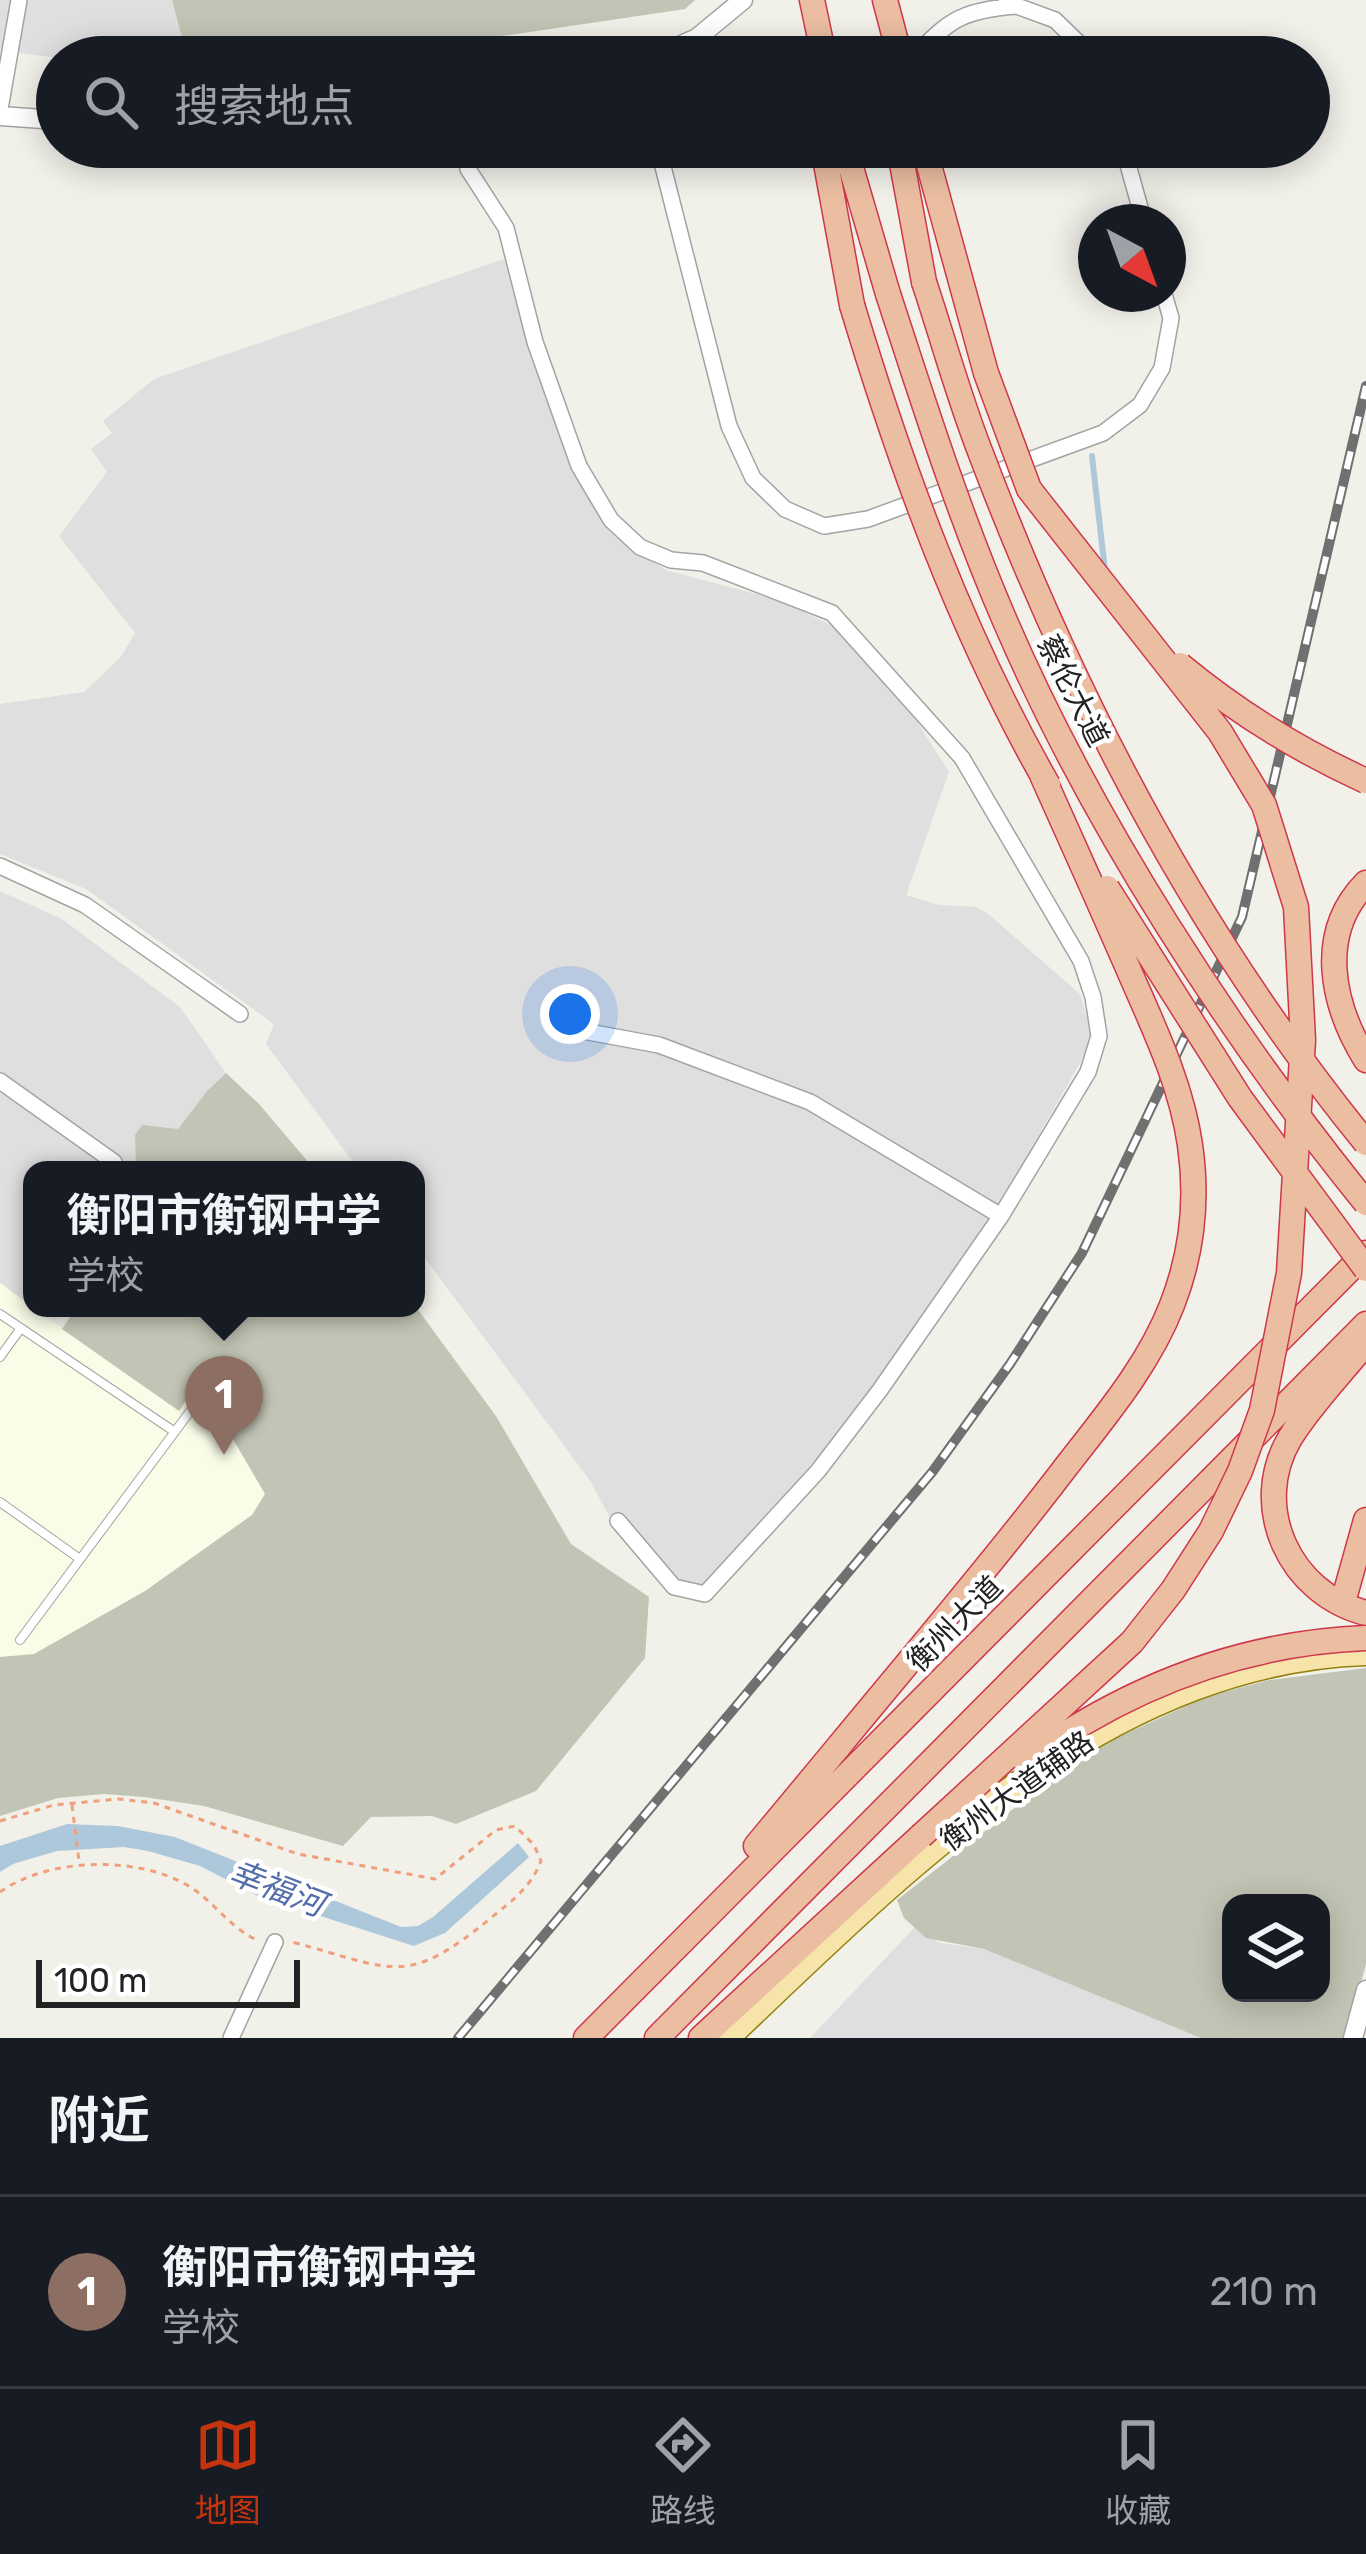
<!DOCTYPE html>
<html lang="zh">
<meta charset="utf-8">
<style>
body{margin:0;font-family:Rubik,"Noto Sans SC",sans-serif;background:#242831;color:#f1f3f6}
.controls{position:absolute;right:36px;bottom:36px;display:grid;overflow:hidden;border-radius:24px;box-shadow:0 6px 30px #0003}
.controls button{width:108px;height:108px;display:grid;place-items:center;padding:0;border:0;border-bottom:3px solid #363941;background:#171b24;color:#f1f3f6;font:60px sans-serif}
.compass{position:absolute;left:1078px;top:204px;width:108px;height:108px;border-radius:50%;background:#171b24;box-shadow:0 6px 30px #0003;rotate:139deg}
.scale{position:absolute;left:36px;bottom:30px;width:264px;box-sizing:border-box;padding-left:12px;border:6px solid #222;border-top:0;font-size:33px;line-height:42px;white-space:nowrap;color:#222;-webkit-text-stroke:9px #fff;paint-order:stroke}
.you{position:absolute;left:570px;top:1014px;width:42px;height:42px;margin:-30px;border:9px solid #fff;border-radius:50%;background:#1a73e8;box-shadow:0 0 0 18px #1a73e833}
.badge{display:grid;place-items:center;width:78px;height:78px;border-radius:50%;background:#c4340f;color:#fff;font-size:39px;font-weight:700}
.pin{position:absolute;translate:-50% -99px;filter:drop-shadow(0 3px 6px #0008)}
.pin::after{content:'';position:absolute;top:63px;width:42px;height:36px;background:inherit;clip-path:polygon(0 0,100% 0,50% 100%)}
.popup{position:absolute;left:23px;top:1161px;width:402px;height:156px;box-sizing:border-box;display:grid;place-content:center;border-radius:24px;background:#171b24;filter:drop-shadow(0 3px 9px #0005);font-size:39px;white-space:nowrap;color:#9ea1a6}
.popup b{font-size:45px;color:#f1f3f6}
.popup::after{content:'';position:absolute;left:50%;top:100%;margin-left:-24px;border:24px solid transparent;border-top-color:#171b24}
.list{margin:0;padding:0;list-style:none}
h2{display:flex;justify-content:space-between;align-items:center;height:156px;margin:0;padding:0 48px;font-size:51px}
h2 small{font-size:39px;font-weight:400;color:#9ea1a6}
.list li{display:grid;grid-template-columns:78px 1fr auto;gap:36px;align-items:center;box-sizing:border-box;height:192px;padding:0 48px;border-top:3px solid #363941}
.list b{display:block;font-size:45px;white-space:nowrap}
.list p{margin:0;font-size:39px;white-space:nowrap;color:#9ea1a6}
.list em{font-size:39px;font-style:normal;color:#9ea1a6}
.icon{flex:none;width:66px;height:66px;fill:none;stroke:currentColor;stroke-width:2;stroke-linecap:round;stroke-linejoin:round}
.map{position:relative;flex:none;width:1366px;height:2038px;overflow:hidden}
.search{position:absolute;background:#171b24;box-shadow:0 6px 30px #0003;left:36px;right:36px;top:36px;height:132px;display:flex;align-items:center;gap:30px;box-sizing:border-box;padding:0 42px;border-radius:66px;color:#9ea1a6;font-size:45px}
.sheet{height:348px;background:#171b24}
nav{display:flex;justify-content:space-around;align-items:center;box-sizing:border-box;height:168px;border-top:3px solid #363941;background:#171b24;font-size:33px;color:#9ea1a6}
nav a{display:grid;justify-items:center;gap:6px}
nav .on{color:#c4340f}
.map>svg:first-child{display:block}
.residential{fill:#e0dfdf}
.education{fill:#f9fde7}
.construction{fill:#c2c5b5;fill-rule:evenodd}
.water{fill:#aec8db}
.lines{fill:none;stroke-linecap:round;stroke-linejoin:round}
.stream{stroke:#aec8db;stroke-width:6}
.service-casing{stroke:#a3a3a3;stroke-width:10}
.minor-casing{stroke:#a3a3a3;stroke-width:18}
.tertiary-casing{stroke:#a3a3a3;stroke-width:21}
.primary-casing{stroke:#94820c;stroke-width:27}
.trunk-casing{stroke:#cf374c;stroke-width:27}
.path{stroke:#f09f7c;stroke-width:3;stroke-dasharray:6 6;stroke-linecap:butt}
.service{stroke:#fff;stroke-width:8}
.minor{stroke:#fff;stroke-width:15}
.tertiary{stroke:#fff;stroke-width:18}
.primary{stroke:#f6e4aa;stroke-width:24}
.trunk{stroke:#ecbea1;stroke-width:24}
.rail-casing{stroke:#707070;stroke-width:10}
.rail{stroke:#fff;stroke-width:6;stroke-dasharray:18;stroke-linecap:butt}
.trunk-bridge-casing{stroke:#cf374c;stroke-width:27;stroke-linecap:butt}
.trunk-bridge{stroke:#ecbea1;stroke-width:24}
.labels{text-anchor:middle;dominant-baseline:central;stroke-width:9;stroke-linejoin:round;paint-order:stroke}
.street-label{font-size:30px;fill:#222;stroke:#fff}
.water-label{font-size:33px;font-style:italic;fill:#546eab;stroke:#fff}
</style>
<div class="map">
<svg width="1366" height="2038" viewBox="0 0 1366 2038">
<rect width="100%" height="100%" fill="#f1f0e9"/>
<path class="residential" d="M0,0H172L187,57L57,58L0,50Z
M504,259L570,466L606,522L640,554L666,570L778,600L835,627L907,706L949,772L906,895L939,905L976,907L987,913L1080,994L1091,1031L1084,1056L1002,1199L881,1378L811,1467L694,1598L669,1590L611,1520L591,1482L416,1246V1170H359L266,1044L274,1024L86,889L0,854V704L84,692L120,658L135,633L59,536L107,472L91,449L112,433L103,421L154,379Z
M0,891L62,919L180,1007L226,1073L207,1091L178,1129L135,1135L136,1170H32V1307L0,1283Z
M914,1928L940,1943L984,1949L1201,2038H810Z"/>
<path class="education" d="M0,1283L62,1328L76,1308L416,1307L496,1415L0,1773Z"/>
<path class="construction" d="M172,0H695L685,9L360,57H187Z
M226,1073L259,1104L315,1170H136L135,1135L142,1125L178,1129L207,1091Z
M416,1307L496,1416L571,1544L649,1597L645,1658L536,1791L456,1824L432,1816L371,1817L343,1846L204,1806L144,1797L104,1794L58,1798L0,1816V1657L34,1654L145,1591L252,1515L265,1494L199,1381L179,1411L62,1329L76,1308Z
M1366,1668V1964L1346,2038H1201L984,1949L926,1938L904,1918L897,1900L1068,1766L1119,1737L1205,1697L1269,1680ZM1231,1903H1321V1993H1231Z"/>
<path class="water" d="M67,1824L118,1826L175,1837L401,1927L418,1926L433,1917L518,1843L529,1857L445,1933L414,1946L258,1896L200,1866L148,1851L124,1847L57,1851L13,1864L0,1872V1846Z"/>
<g class="lines">
<path class="stream" d="M1092,456L1105,571"/>
<defs>
<path id="service" d="M0,1314L175,1432
M0,1357L21,1328
M0,1502L80,1559
M20,1640L197,1402"/>
<path id="minor" d="M1006,2L1055,20L1093,57
M914,57C949,19 964,10 1016,6
M0,109L19,0
M466,147L468,169L506,228L535,342L579,466L611,520L640,547L671,560L703,563L832,613L962,758L1081,961L1093,997L1099,1036L1088,1072L1001,1216L880,1390L818,1471L705,1594L674,1587L618,1521
M658,147L729,426L753,478L785,509L824,526L868,519L1103,433L1140,405L1162,368L1171,318L1164,294
M1123,147L1144,222
M0,866L85,905L240,1014
M572,1029L659,1045L810,1102L1001,1216
M0,1081L114,1162
M231,2038L275,1942"/>
<path id="tertiary" d="M654,57L697,38L743,0
M0,116L57,120
M1353,2038L1366,1990"/>
<path id="primary" d="M727,2038C904,1870 1107,1661 1366,1653"/>
<path id="trunk" d="M812,0L824,57
M885,0L900,57
M823,147L852,305
M845,147L888,294
M899,147L924,282
M1366,883C1316,934 1332,1005 1366,1060
M1359,1351C1336,1379 1309,1407 1290,1438C1249,1507 1290,1594 1366,1613
M1345,1595L1366,1520
M756,1846L839,1746
M586,2038L1366,1253
M657,2038L1366,1324
M701,2038L921,1836"/>
</defs>
<use href="#service" class="service-casing"/>
<use href="#minor" class="minor-casing"/>
<use href="#tertiary" class="tertiary-casing"/>
<use href="#primary" class="primary-casing"/>
<use href="#trunk" class="trunk-casing"/>
<path class="path" d="M72,1805L79,1861
M0,1821L54,1805L118,1799L154,1803L298,1854L435,1879L496,1830L515,1826L534,1845L541,1861C531,1887 513,1900 492,1917C405,1989 394,1969 292,1942
M0,1892C49,1857 141,1855 192,1888C217,1905 231,1929 259,1941"/>
<use href="#service" class="service"/>
<use href="#minor" class="minor"/>
<use href="#tertiary" class="tertiary"/>
<use href="#primary" class="primary"/>
<use href="#trunk" class="trunk"/>
<defs>
<path id="rail" d="M458,2038L933,1471L1010,1364L1082,1253L1242,917L1366,386"/>
</defs>
<use href="#rail" class="rail-casing"/>
<use href="#rail" class="rail"/>
<defs>
<path id="trunk-bridge" d="M924,282C943,339 959,398 981,454C1074,700 1199,938 1366,1143
M888,294C924,404 959,515 1005,621C1091,821 1229,1034 1366,1203
M852,305C902,471 962,635 1048,785
M1180,665C1238,713 1298,750 1366,781
M1107,888L1240,1098L1366,1269
M839,1746C914,1655 991,1565 1062,1472C1102,1420 1148,1367 1172,1305C1192,1254 1198,1200 1190,1145C1181,1082 1152,1024 1127,966C1099,902 1071,839 1042,775
M1025,1761C1126,1688 1241,1643 1366,1638
M921,1836L1132,1642L1173,1590L1211,1531L1240,1471L1262,1410L1289,1273L1303,1040L1296,907L1264,805L1220,732L1029,489L986,373L924,147"/>
</defs>
<use href="#trunk-bridge" class="trunk-bridge-casing"/>
<use href="#trunk-bridge" class="trunk-bridge"/>
</g>
<g class="labels">
<g class="street-label">
<text transform="translate(1073 691) rotate(63)">蔡伦大道</text>
<text transform="translate(955 1624) rotate(-45)">衡州大道</text>
<text transform="translate(1017 1791) rotate(-36)">衡州大道辅路</text>
</g>
<g class="water-label">
<text transform="translate(277 1888) rotate(21)">幸福河</text>
</g>
</g>
</svg>
<div class="controls">
<button><svg class="icon" aria-label="layers" viewBox="0 0 24 24"><path d="M12 4l9 5-9 5-9-5zM3 14l9 5 9-5"/></svg></button>
</div>
<svg class="compass" viewBox="-18 -18 36 36"><path d="M0-13l5 13h-10z" fill="#e53935"/><path d="M0 13l5-13h-10z" fill="#9ea1a6"/></svg>
<div class="scale">100 m</div>
<div class="you"></div>
<div class="pin badge" style="left:224px;top:1455px;background:#8d6e63">1</div>
<div class="popup"><b>衡阳市衡钢中学</b>学校</div>
<div class="search"><svg class="icon" aria-label="search" viewBox="0 0 24 24"><circle cx="10" cy="10" r="6"/><path d="M15 15l6 6"/></svg>搜索地点</div>
</div>
<section class="sheet">
<h2>附近<small></small></h2>
<ul class="list">
<li><span class="badge" style="background:#8d6e63">1</span><div><b>衡阳市衡钢中学</b><p>学校</p></div><em>210 m</em></li>
</ul>
</section>
<nav>
<a class="on"><svg class="icon" aria-label="map" viewBox="0 0 24 24"><path d="M3 6l6-2 6 2 6-2v14l-6 2-6-2-6 2zM9 4v14M15 6v14"/></svg>地图</a>
<a><svg class="icon" aria-label="directions" viewBox="0 0 24 24"><path d="M12 3l9 9-9 9-9-9zM9 14v-3h6M13 9l2 2-2 2"/></svg>路线</a>
<a><svg class="icon" aria-label="saved" viewBox="0 0 24 24"><path d="M7 4h10v16l-5-4-5 4z"/></svg>收藏</a>
</nav>
